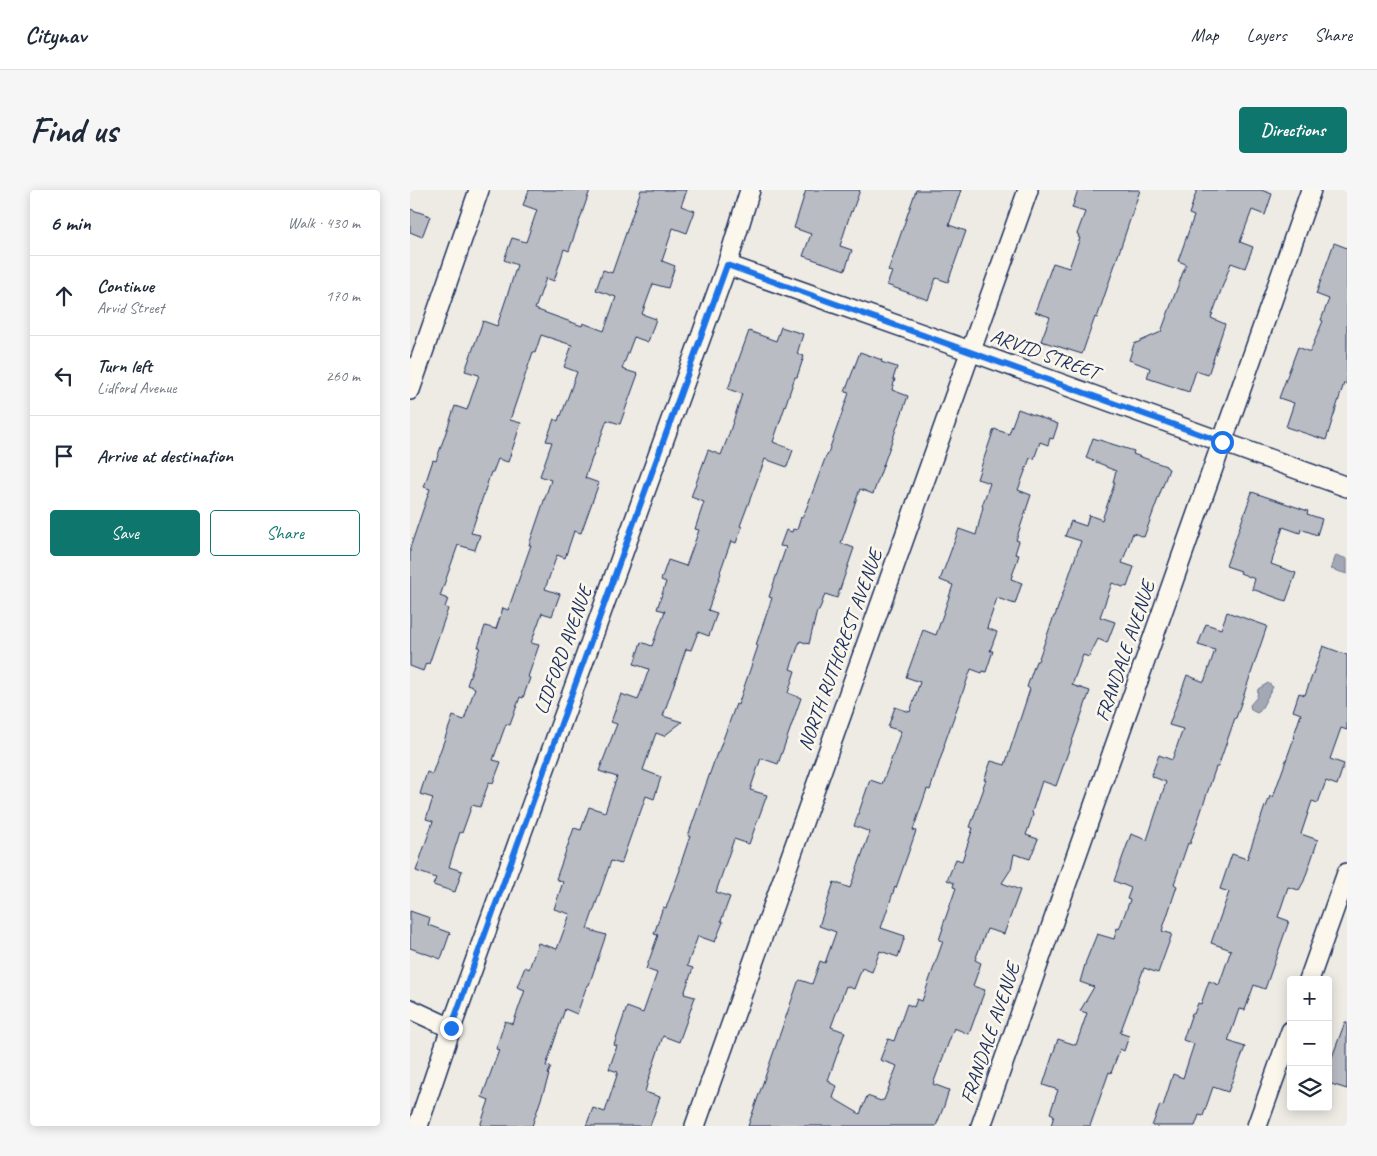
<!DOCTYPE html>
<meta charset="utf-8">
<style>
body{margin:0;font-family:Caveat,sans-serif;background:#f6f6f7;color:#1f2937}
.controls{position:absolute;right:15px;bottom:15px;display:grid;overflow:hidden;border-radius:5px;box-shadow:0 2px 12px #0003}
.controls button{width:45px;height:45px;display:grid;place-items:center;padding:0;border:0;border-bottom:1px solid #e0e1e3;background:#fff;color:#1f2937;font:25px sans-serif}
.stop{position:absolute;width:15px;height:15px;margin:-11px;border:4px solid #1a73e8;border-radius:50%;background:#fff}
.stop.end{background:#1a73e8;border-color:#fff;box-shadow:0 1px 5px #0008}
.list{margin:0;padding:0;list-style:none}
h2{display:flex;justify-content:space-between;align-items:center;height:65px;margin:0;padding:0 20px;font-size:21px}
h2 small{font-size:16px;font-weight:400;color:#747a83}
.list li{display:grid;grid-template-columns:32px 1fr auto;gap:15px;align-items:center;box-sizing:border-box;height:80px;padding:0 20px;border-top:1px solid #e0e1e3}
.list b{display:block;font-size:19px;white-space:nowrap}
.list p{margin:0;font-size:16px;white-space:nowrap;color:#747a83}
.list em{font-size:16px;font-style:normal;color:#747a83}
.actions{display:flex;gap:10px;padding:15px 20px}
.actions a{flex:1;padding:11px 0;border:1px solid #0f766e;border-radius:5px;text-align:center;font-size:18px;color:#0f766e}
.actions .main{background:#0f766e;color:#fff}
.icon{flex:none;width:28px;height:28px;fill:none;stroke:currentColor;stroke-width:2;stroke-linecap:round;stroke-linejoin:round}
.map{position:relative;flex:none;width:937px;height:936px;overflow:hidden;border-radius:5px}
header{display:flex;align-items:center;gap:30px;box-sizing:border-box;height:70px;padding:0 25px;background:#fff;border-bottom:1px solid #e0e1e3}
header strong{font-size:24px}
nav{display:flex;gap:28px;margin-inline-start:auto;font-size:18px}
.intro{display:flex;align-items:center;justify-content:space-between;box-sizing:border-box;height:120px;padding:0 30px}
h1{margin:0;font-size:35px}
.button{padding:12px 22px;border-radius:5px;background:#0f766e;color:#fff;font-size:18px;font-weight:700}
main{display:flex;gap:30px;padding:0 30px}
aside{flex:1;background:#fff;border-radius:5px;box-shadow:0 2px 12px #0003}
.map>svg:first-child{display:block}
.water{fill:#a3a8b4;stroke:#6d7892}
.building{fill:#b9bcc3;stroke:#1b2f5e}
.lines{fill:none;stroke-linecap:round;stroke-linejoin:round}
.minor-casing{stroke:#1b2f5e;stroke-width:22}
.minor{stroke:#fbf7ec;stroke-width:19}
.route{stroke:#1a73e8;stroke-width:6}
.labels{text-anchor:middle;dominant-baseline:central;stroke-width:5;stroke-linejoin:round;paint-order:stroke}
.street-label{font-size:20px;fill:#1b2f5e;stroke:#fbf7ec}
</style>
<header>
<strong>Citynav</strong>
<nav><a>Map</a><a>Layers</a><a>Share</a></nav>
</header>
<div class="intro"><h1>Find us</h1><a class="button">Directions</a></div>
<main>
<aside>
<h2>6 min<small>Walk · 430 m</small></h2>
<ul class="list">
<li><svg class="icon" aria-label="ahead" viewBox="0 0 24 24"><path d="M12 20V5M6 11l6-6 6 6"/></svg><div><b>Continue</b><p>Arvid Street</p></div><em>170 m</em></li>
<li><svg class="icon" aria-label="left" viewBox="0 0 24 24"><path d="M17 20v-9H6M10 6l-5 5 5 5"/></svg><div><b>Turn left</b><p>Lidford Avenue</p></div><em>260 m</em></li>
<li><svg class="icon" aria-label="arrive" viewBox="0 0 24 24"><path d="M6 21V4h12l-3 4 3 4H6"/></svg><div><b>Arrive at destination</b></div></li>
</ul>
<div class="actions"><a class="main">Save</a><a>Share</a></div>
</aside>
<div class="map">
<svg width="937" height="936" viewBox="0 0 937 936">
<rect width="100%" height="100%" fill="#eeebe4"/>
<filter id="ink" filterUnits="userSpaceOnUse"><feTurbulence type="fractalNoise" baseFrequency=".02" numOctaves="2"/><feDisplacementMap in="SourceGraphic" scale="10" xChannelSelector="R" yChannelSelector="G"/><feConvolveMatrix kernelMatrix="1 2 1 2 8 2 1 2 1" color-interpolation-filters="sRGB"/></filter>
<g filter="url(#ink)">
<path class="water" d="M926,365L937,369V384L921,379Z
M858,493L863,497L850,521L847,523L841,520L840,515L847,507L848,499Z"/>
<path class="building" d="M119,0H180L159,61L154,59L144,91L136,88L125,119L172,136L173,133L194,141L206,107L186,100L193,80L202,83L231,0H277L271,16L285,21L277,43L263,38L252,71L265,76L258,98L243,94L232,124L246,129L238,152L224,147L212,179L228,184L210,234L197,230L187,257H186L175,288L189,293L171,343L164,341L155,368L147,365L135,399L150,404L142,426L132,423L121,453L129,455L118,487L120,488L113,508L110,507L100,535L96,534L83,570L91,572L83,593L79,592L70,617L62,615L52,643L50,642L39,677L52,681L45,702L23,695L26,688L6,681L23,631L16,629L23,608L10,604L17,582L22,584L43,526L54,530L65,498L57,495L70,457H68L75,436L86,439L93,418L98,420L121,355H119L141,290L130,286L142,252L136,251L144,229L148,231L150,225L151,226L167,182L154,177L162,155L131,145L125,163L123,162L100,230L111,233L98,272L88,269L83,282H81L61,343L70,345L65,360L48,355L30,406L38,409L35,417L38,419L19,474L16,473L13,481L0,476V358L20,299L14,297L23,270L26,271L45,216L57,220L69,185L55,181L73,131L87,136L98,103L107,75L94,70L102,48L116,52L127,20L113,15Z
M396,0H450L442,22L441,21L430,56L442,60L435,80L393,66L401,44L384,38Z
M506,0H551L539,35L556,41L538,92L526,88L518,110L477,95L482,82L478,81Z
M668,0H730L687,128L685,127L672,164L631,151L640,127L625,122L643,73L659,78L670,48L668,47L669,45L667,44L675,22L662,18Z
M787,0H851L862,4L855,25L842,20L830,52L843,57L835,78L821,73L801,128L815,134L798,185L786,181L779,202L737,188L740,178L719,170L724,154L751,142L776,74L768,71L784,26L779,24Z
M0,19L20,26L12,47L0,42Z
M924,53L937,58V194L934,193L916,250L876,237L884,213L869,208L888,157L900,162L913,131L911,130L919,109L906,104Z
M371,137L393,144L387,164L394,166L387,187H385L363,252L383,260L377,277L355,269L330,336L332,337L326,353L321,351L310,382L311,383L298,420L307,423L299,446L288,442L281,460L276,459L253,526L272,532L254,546L246,543L233,580L251,587L244,609L236,606L229,626L228,625L211,674L201,671L177,739L196,745L179,795H177L167,824L155,819L136,876L141,877L138,884L139,885L122,936H70L79,910L72,907L89,860L86,859L95,831L103,834L115,800L107,797L115,777L119,779L128,753L147,759L160,724L144,719L153,692L146,689L164,638L171,640L179,617L195,622L207,587L189,581L207,534L201,532L211,504L228,510L239,479L224,474L231,452L242,456L255,421L247,419L256,392L251,390L258,370L276,376L289,340L285,339L294,312L281,307L298,260L311,265L318,247L332,204L318,199L339,141L366,151Z
M450,162L472,170L471,172L487,177L483,189H485L482,200L498,206L463,304L450,299L431,353L444,358L427,408L415,404L409,421H407L399,454L390,451L380,479L385,481L378,503L391,508L368,574L351,568L340,600L357,605L339,654L324,649L306,702L320,707L311,731L313,732L305,752L288,746L277,776L283,778L274,804L285,807L278,827L269,852L253,846L238,891L235,902L250,907L240,936H176L183,918L195,922L208,882L199,879L207,856L204,855L217,817L233,823L247,783L236,779L248,745L244,744L253,717L256,718L270,680V676L280,646H278L307,563H308L326,514L328,515L348,456L346,455L362,408L359,407L376,357L370,356L376,340L382,342L383,339L387,340L391,327L392,328L397,317L416,266H417L439,203L435,202Z
M608,219L648,234L643,249L640,248L638,255L630,252L624,269L620,268L608,300L621,305L606,350L609,351L605,364L609,365L601,389L612,393L605,414L587,408L577,438L587,442L580,461H583L576,482L573,481L572,483L561,479L534,555H535L520,600L517,599L503,640L506,641L486,698L485,697L471,738L495,746L488,767L470,761L462,782L452,778L444,799L436,796L421,837L435,842L418,890L420,891V893L427,896L423,908L450,924L457,906L471,911L472,910H474L487,876L470,870L478,849L484,851L497,814L504,817L507,809L512,811L533,751L529,750L533,738H532L546,698L543,697L544,693L537,690L546,669L552,671L563,638L560,637L574,598L573,597L576,590H574L581,571L595,575L620,499L617,497L626,471H628L644,426H645L671,351L655,346L661,331L676,336L679,325L692,330L705,292H703L706,281L696,277V276L676,268L683,248L724,261L723,264L756,276V277L759,279L734,347L723,343L712,373L724,377L717,397L714,396L713,397L702,393L690,427L705,432L697,453L688,449L679,467L673,465L662,495L680,501L646,596L632,591L622,622L623,625L616,645L628,649L620,669L604,664L601,679L592,693L610,700L594,744L577,739L565,770L571,773L563,796L575,800L559,844L544,838L523,894L539,900L534,916L526,936H338L388,792L390,790L402,794L410,771L415,773L426,742L409,736L424,692L440,698L460,642L444,636L460,590L472,594L481,570L491,541L478,537L485,517L500,522L510,492L496,487L513,440L526,445L543,395L530,390L549,339L566,345L573,317L572,316L580,293L567,289L584,239L599,244Z
M842,302L898,321L897,324L912,329L907,345L891,339L890,343L873,337L861,374L886,383L876,411L842,399L845,389L830,383L831,381L816,376Z
M817,422L857,436L826,528H825L808,577H806L780,654L778,653L764,694L767,696L752,741L762,744L748,783L734,778L710,843L719,846L714,861L710,859L701,883L699,882L680,936H641L644,925L640,923L648,900L633,895L641,870L648,849L666,855L677,823L670,821L684,797L670,792L676,771L687,744L704,749L707,738L709,739L720,710L717,709L721,698L704,691L721,644L737,650L756,592L741,586L749,565L762,570L773,539L759,535L777,485L794,492L805,460L788,455L796,434L811,439Z
M913,456L937,465V540L931,538L920,569L934,574L927,595L916,591L908,613L902,611L891,644L908,650L894,691L889,700L878,697L868,727L879,731L855,799L844,795L835,820L829,819L818,851L835,857L818,902L803,897L793,926L789,925L785,936H742L750,915L753,916L763,884L773,888L784,854L773,850L782,823L784,824L788,813L791,814L799,791L809,795L821,760L801,753L819,702L810,699L822,664L837,669L855,616L856,617L860,606L863,607L884,548H883L891,524L883,521L889,503L895,505Z
M0,721L20,728L18,735L40,743L31,769L0,758Z
M935,832L937,833V899L918,893V878Z"/>
<g class="lines">
<defs>
<path id="minor" d="M317,75L560,161L937,297
M0,200L69,0
M899,790L937,683
M0,819L41,838
M8,936L41,838L317,75L340,0
M285,936L618,0
M571,936L901,0
M847,936L881,841"/>
</defs>
<use href="#minor" class="minor-casing"/>
<use href="#minor" class="minor"/>
</g>
</g>
<g class="lines" filter="url(#ink)">
<path class="route" d="M41,838L317,75L812,252"/>
</g>
<g class="labels">
<g class="street-label">
<text transform="translate(635 164) rotate(20)">ARVID STREET</text>
<text transform="translate(153 460) rotate(-70)">LIDFORD AVENUE</text>
<text transform="translate(430 460) rotate(-70)">NORTH RUTHCREST AVENUE</text>
<text transform="translate(715 461) rotate(-71)">FRANDALE AVENUE</text>
<text transform="translate(580 843) rotate(-71)">FRANDALE AVENUE</text>
</g>
</g>
</svg>
<div class="controls">
<button>+</button>
<button>−</button>
<button><svg class="icon" aria-label="layers" viewBox="0 0 24 24"><path d="M12 4l9 5-9 5-9-5zM3 14l9 5 9-5"/></svg></button>
</div>
<div class="stop" style="left:812px;top:252px"></div>
<div class="stop end" style="left:41px;top:838px"></div>
</div>
</main>
